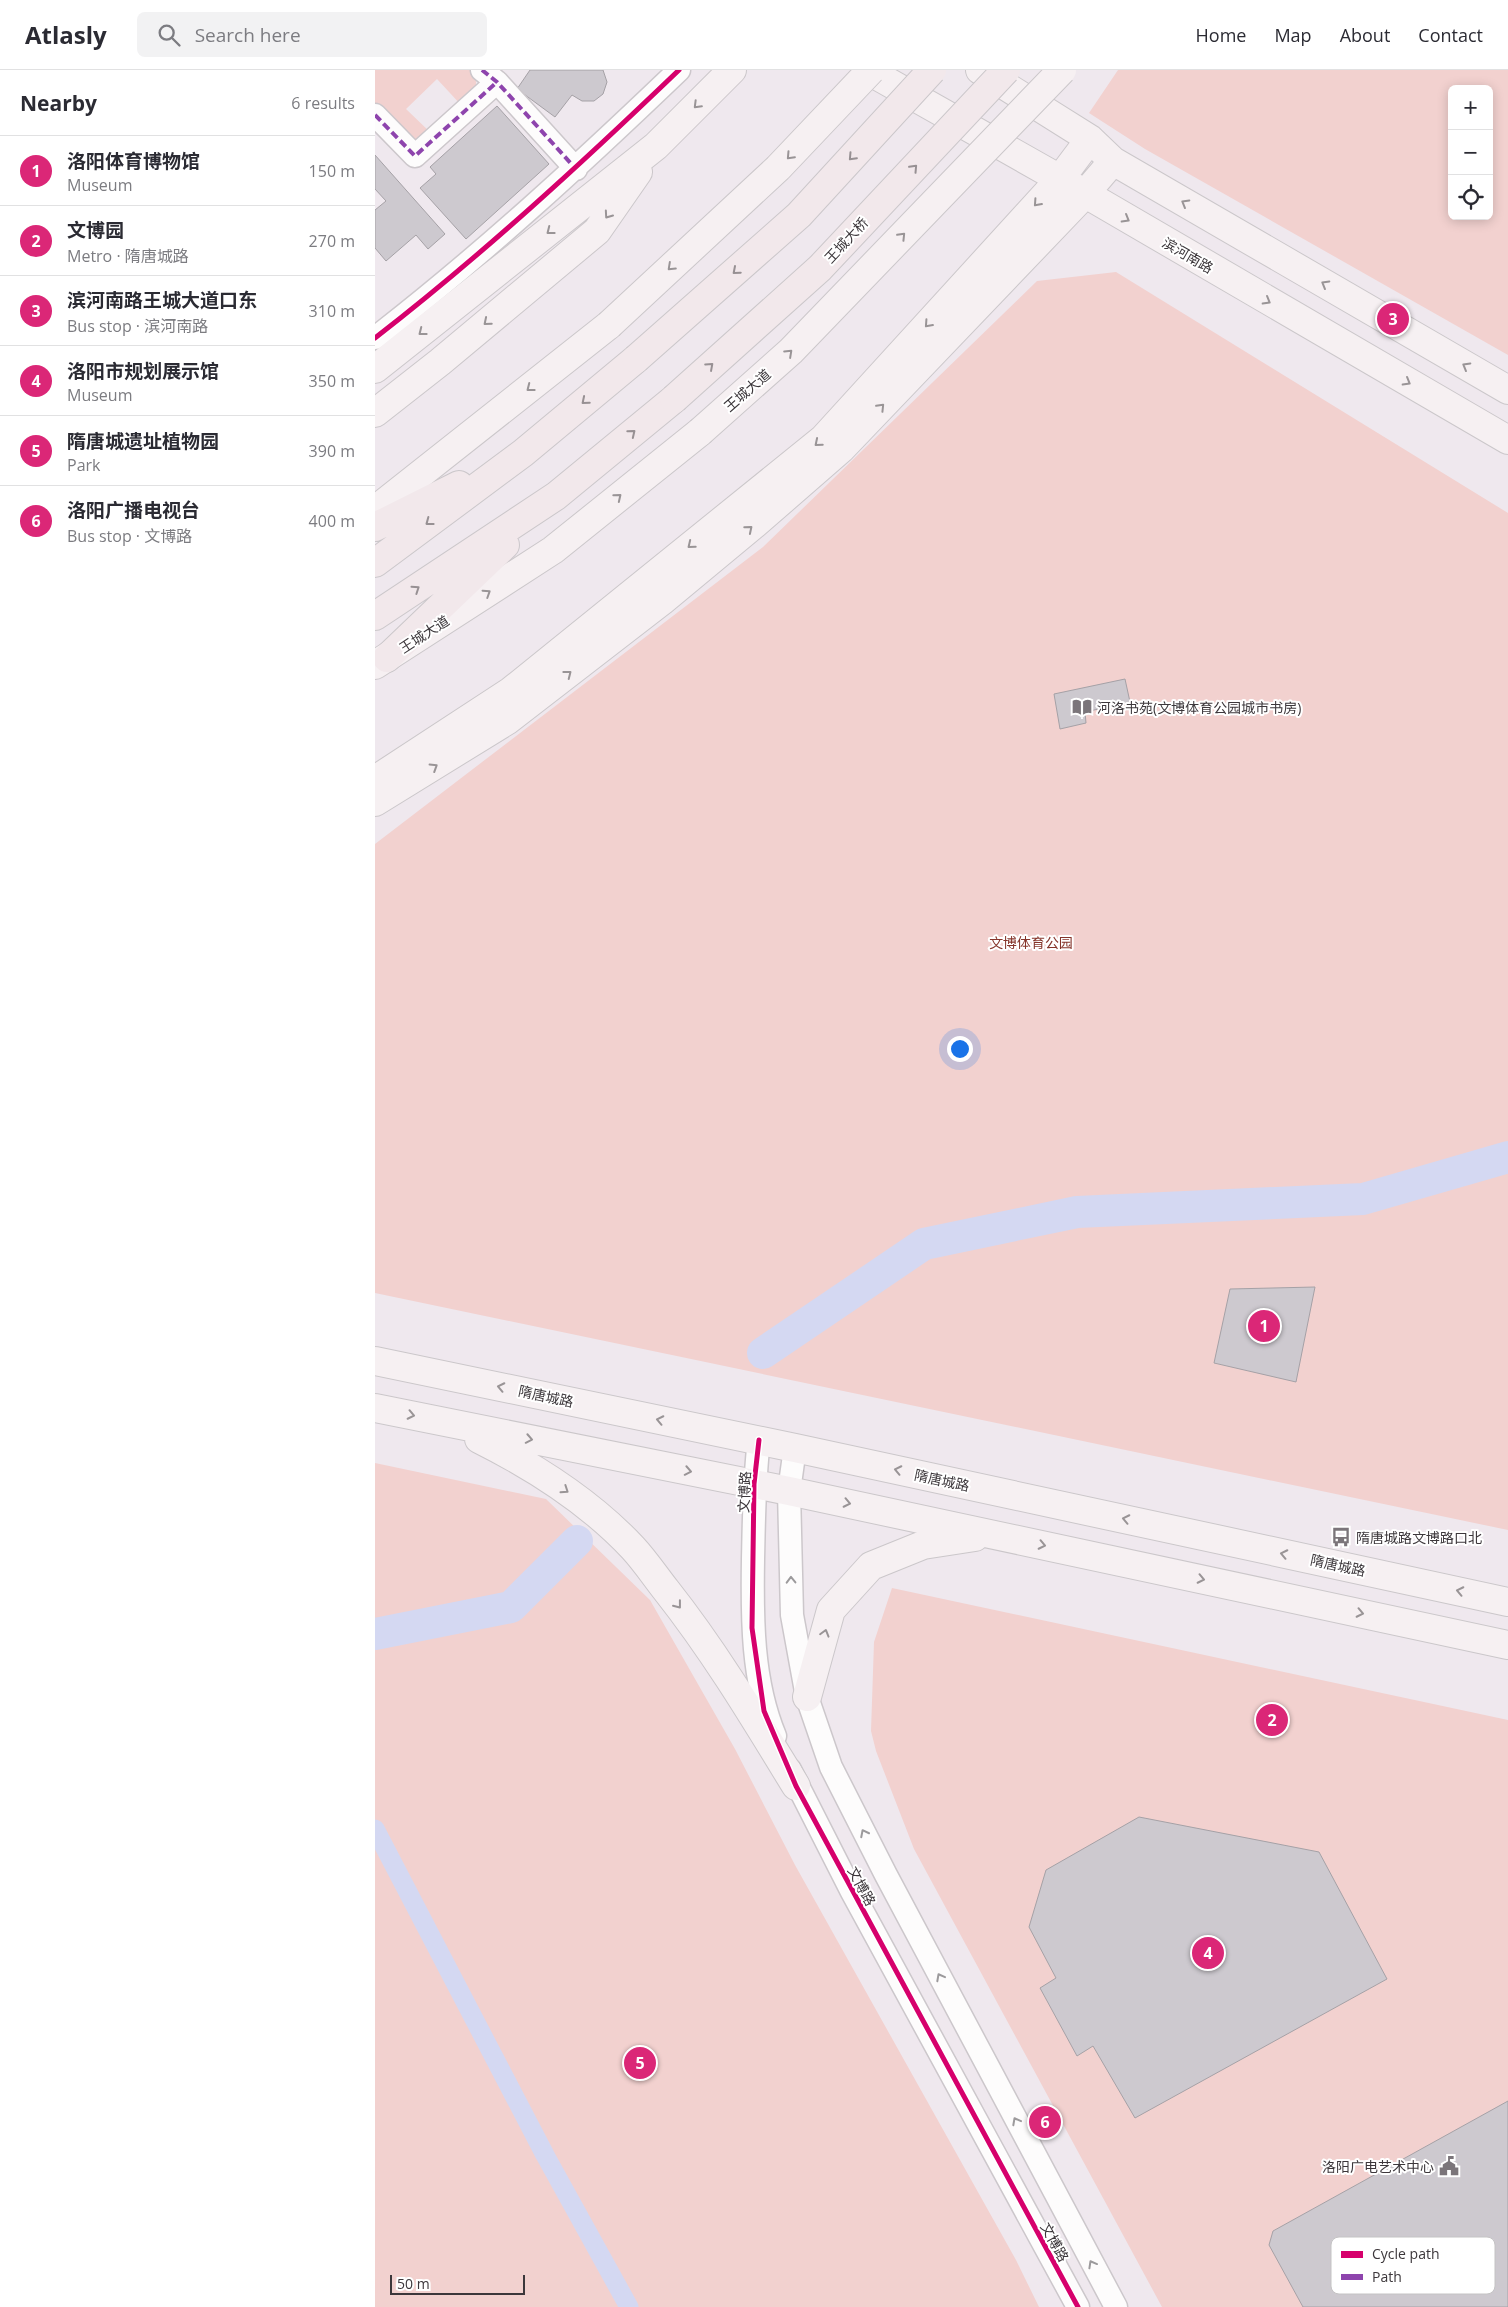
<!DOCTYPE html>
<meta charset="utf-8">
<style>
body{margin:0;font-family:"Open Sans","Noto Sans SC",sans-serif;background:#f2f2f3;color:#2b2b33}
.controls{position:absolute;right:15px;top:15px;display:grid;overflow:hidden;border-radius:8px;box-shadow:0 2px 12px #0003}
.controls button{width:45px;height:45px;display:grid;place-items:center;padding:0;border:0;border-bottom:1px solid #e1e1e2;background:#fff;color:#2b2b33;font:25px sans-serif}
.scale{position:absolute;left:15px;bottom:12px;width:135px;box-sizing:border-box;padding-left:5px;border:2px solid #3c373b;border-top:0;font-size:14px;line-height:18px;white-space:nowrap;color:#3c373b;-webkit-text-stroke:4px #fff;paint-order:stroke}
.you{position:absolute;left:584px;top:978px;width:18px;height:18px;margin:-12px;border:4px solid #fff;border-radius:50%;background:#1a73e8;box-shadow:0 0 0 8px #1a73e833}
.badge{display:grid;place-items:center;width:32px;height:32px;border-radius:50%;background:#db2777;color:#fff;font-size:16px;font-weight:700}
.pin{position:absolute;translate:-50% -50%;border:2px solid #fff;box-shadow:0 1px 5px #0006}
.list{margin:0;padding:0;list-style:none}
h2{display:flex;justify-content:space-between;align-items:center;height:65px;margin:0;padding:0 20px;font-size:21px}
h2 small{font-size:16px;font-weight:400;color:#7c7c81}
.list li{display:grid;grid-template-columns:32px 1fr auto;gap:15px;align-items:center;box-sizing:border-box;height:70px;padding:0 20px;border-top:1px solid #e1e1e2}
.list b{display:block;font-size:19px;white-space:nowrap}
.list p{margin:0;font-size:16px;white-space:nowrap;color:#7c7c81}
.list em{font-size:16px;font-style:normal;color:#7c7c81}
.icon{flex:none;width:28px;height:28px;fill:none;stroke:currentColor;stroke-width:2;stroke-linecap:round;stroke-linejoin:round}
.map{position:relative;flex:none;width:1133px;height:2237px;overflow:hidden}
header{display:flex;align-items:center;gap:30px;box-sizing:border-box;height:70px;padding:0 25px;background:#fff;border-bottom:1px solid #e1e1e2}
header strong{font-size:24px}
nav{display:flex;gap:28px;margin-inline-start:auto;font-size:18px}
.search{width:350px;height:45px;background:#f2f2f3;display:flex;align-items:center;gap:12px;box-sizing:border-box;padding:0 18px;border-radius:8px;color:#7c7c81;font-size:19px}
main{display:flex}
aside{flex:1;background:#fff}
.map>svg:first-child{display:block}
.green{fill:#f2d1cf;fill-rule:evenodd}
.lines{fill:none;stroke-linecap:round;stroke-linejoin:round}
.canal{stroke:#d4d8f2;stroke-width:19}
.river{stroke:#d4d8f2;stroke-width:32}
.building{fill:#cdc9cf;stroke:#a5a1a6}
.minor-casing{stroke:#ccc7cb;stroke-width:25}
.major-casing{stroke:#cbc7ca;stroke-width:30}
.highway-casing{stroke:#cbc7ca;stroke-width:30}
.minor{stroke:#fdfcfc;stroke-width:22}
.major{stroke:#f6f0f2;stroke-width:28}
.highway{stroke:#f2e8eb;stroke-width:28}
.major-bridge-casing{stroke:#cbc7ca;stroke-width:30;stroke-linecap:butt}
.highway-bridge-casing{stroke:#cbc7ca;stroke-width:30;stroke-linecap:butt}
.major-bridge{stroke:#f6f0f2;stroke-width:28}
.highway-bridge{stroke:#f2e8eb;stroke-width:28}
.quiet{stroke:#8e44ad;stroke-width:4;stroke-dasharray:8 4;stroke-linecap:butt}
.cycleway-casing{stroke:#fff;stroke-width:8}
.cycleway{stroke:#d6006c;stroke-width:5}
.oneway{stroke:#999496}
.oneway2{stroke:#979093}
.oneway3{stroke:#9c9a9c}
.labels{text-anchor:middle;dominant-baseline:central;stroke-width:4;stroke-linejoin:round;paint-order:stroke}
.street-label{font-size:14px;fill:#3c373b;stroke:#fff}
.poi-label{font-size:14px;fill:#3c373b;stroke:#fff;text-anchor:start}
.park-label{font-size:14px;fill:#85342a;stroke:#fff}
.key{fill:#fff;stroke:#c4c3c4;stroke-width:1}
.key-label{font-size:14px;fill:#3c373b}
</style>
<header>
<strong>Atlasly</strong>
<div class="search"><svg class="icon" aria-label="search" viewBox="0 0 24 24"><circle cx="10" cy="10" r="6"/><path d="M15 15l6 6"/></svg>Search here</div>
<nav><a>Home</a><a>Map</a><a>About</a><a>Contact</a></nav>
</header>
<main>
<aside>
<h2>Nearby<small>6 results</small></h2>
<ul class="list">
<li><span class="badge">1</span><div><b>洛阳体育博物馆</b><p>Museum</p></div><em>150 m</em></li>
<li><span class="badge">2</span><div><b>文博园</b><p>Metro · 隋唐城路</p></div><em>270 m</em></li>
<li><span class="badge">3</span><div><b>滨河南路王城大道口东</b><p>Bus stop · 滨河南路</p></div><em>310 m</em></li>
<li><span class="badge">4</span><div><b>洛阳市规划展示馆</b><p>Museum</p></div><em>350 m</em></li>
<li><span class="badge">5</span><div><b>隋唐城遗址植物园</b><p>Park</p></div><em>390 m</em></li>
<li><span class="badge">6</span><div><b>洛阳广播电视台</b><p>Bus stop · 文博路</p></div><em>400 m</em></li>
</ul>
</aside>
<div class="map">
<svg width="1133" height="2237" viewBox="0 0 1133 2237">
<rect width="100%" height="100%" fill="#efe8ee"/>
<path class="green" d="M0,0H95L101,4V23L87,36L62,9L31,39L56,63L41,73L0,36Z
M743,0H1133V285L770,79L714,43ZM1077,19H1114V146H1077Z
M741,202L1133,443V1460L0,1223V774L388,477L662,211Z
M0,1393L171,1429L275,1530L360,1679L420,1795L641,2190L664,2237H0Z
M517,1518L1133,1650V2237H787L539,1779L501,1681L496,1661L499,1572Z"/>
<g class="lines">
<path class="canal" d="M0,1759L170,2085L254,2237"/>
<path class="river" d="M388,1283L549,1174L702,1142L988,1129L1133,1087
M0,1564L136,1537L202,1471"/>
</g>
<path class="building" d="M155,0H228L232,12L228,24L219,31H207L197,25L180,47L142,19Z
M122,36L174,94L91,169L45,118L61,104L55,97Z
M0,85L70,164L53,179L41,165L11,191L0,178V140L11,131L0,119Z
M750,609L755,632L710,642L711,653L685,659L679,624Z
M940,1217L921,1312L839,1293L855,1219Z
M764,1747L944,1782L1012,1909L760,2048L718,1976L702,1986L665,1918L681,1908L654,1857L671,1800Z
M1133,2031V2237H928L894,2175L898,2161Z"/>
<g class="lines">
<defs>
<path id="minor" d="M107,0L122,12L201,99
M0,45L40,86L122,12
M0,268C107,185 206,94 304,0
M384,1370C379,1410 379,1449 378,1489C377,1548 377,1611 400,1666
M420,1378L414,1421L417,1545L432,1627L456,1697L511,1805L741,2237
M415,1700L477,1822L703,2237"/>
<path id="major" d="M492,0L685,109L1133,370
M605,0L715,69L738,91L1133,320
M0,299L281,76L357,0
M0,343L65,292L222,161L263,102
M0,440L234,255
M0,595L178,480L325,362
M0,710L136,621L448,369L685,109L715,69
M0,732L133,650L287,531L381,453L466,379L709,125L738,91
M0,1291L420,1378L1133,1532
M0,1338L414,1421L1133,1575
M104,1369C160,1397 215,1432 258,1478C270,1491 280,1506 291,1520C340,1582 380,1649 421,1716
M432,1627L456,1540L496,1496L548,1475L600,1467"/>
<path id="highway" d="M0,457L84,415
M0,493L148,383L261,289
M0,546L181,426L299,329
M12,588L130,475"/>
</defs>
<use href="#minor" class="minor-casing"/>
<use href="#major" class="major-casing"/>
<use href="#highway" class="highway-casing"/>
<use href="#minor" class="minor"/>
<use href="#major" class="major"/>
<use href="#highway" class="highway"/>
<defs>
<path id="major-bridge" d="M234,255L403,98L496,0
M325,362L416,281L687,0"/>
<path id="highway-bridge" d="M261,289L424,145L557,0
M299,329L445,198L631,0"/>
</defs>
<use href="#major-bridge" class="major-bridge-casing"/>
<use href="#highway-bridge" class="highway-bridge-casing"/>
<use href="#major-bridge" class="major-bridge"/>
<use href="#highway-bridge" class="highway-bridge"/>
<path class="quiet" d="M107,0L122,12L201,99
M0,45L40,86L122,12"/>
<defs>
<path id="cycleway" d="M0,268C107,185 206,94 304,0
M384,1370L379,1414L377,1558L389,1641L421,1716L703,2237"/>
</defs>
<use href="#cycleway" class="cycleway-casing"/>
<use href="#cycleway" class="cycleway"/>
</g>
<defs><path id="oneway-chevron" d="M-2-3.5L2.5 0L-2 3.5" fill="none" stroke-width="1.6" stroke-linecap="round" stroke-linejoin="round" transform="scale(1.25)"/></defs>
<g class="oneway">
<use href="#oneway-chevron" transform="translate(322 35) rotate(135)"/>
<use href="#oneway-chevron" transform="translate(415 86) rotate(133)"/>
<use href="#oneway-chevron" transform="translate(662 133) rotate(132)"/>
<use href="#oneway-chevron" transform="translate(810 133) rotate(-150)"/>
<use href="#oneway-chevron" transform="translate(233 145) rotate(125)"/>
<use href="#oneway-chevron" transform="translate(751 149) rotate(30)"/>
<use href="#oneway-chevron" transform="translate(175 161) rotate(142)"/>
<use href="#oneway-chevron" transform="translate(527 166) rotate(-46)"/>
<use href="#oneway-chevron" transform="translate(296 197) rotate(137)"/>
<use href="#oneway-chevron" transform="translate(950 214) rotate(-150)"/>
<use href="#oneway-chevron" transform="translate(892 231) rotate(30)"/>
<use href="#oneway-chevron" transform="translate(112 252) rotate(140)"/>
<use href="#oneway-chevron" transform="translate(553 254) rotate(132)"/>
<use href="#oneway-chevron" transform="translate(47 262) rotate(142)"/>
<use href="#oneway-chevron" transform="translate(414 283) rotate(-43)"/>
<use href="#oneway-chevron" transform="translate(1091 296) rotate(-150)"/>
<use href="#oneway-chevron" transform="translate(1032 312) rotate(30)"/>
<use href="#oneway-chevron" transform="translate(155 318) rotate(142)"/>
<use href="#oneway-chevron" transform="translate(506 337) rotate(-46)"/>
<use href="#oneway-chevron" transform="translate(443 373) rotate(140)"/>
<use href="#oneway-chevron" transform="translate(243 427) rotate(-39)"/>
<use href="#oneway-chevron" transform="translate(374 459) rotate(-40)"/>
<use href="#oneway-chevron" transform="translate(316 475) rotate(141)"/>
<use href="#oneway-chevron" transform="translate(112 523) rotate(-33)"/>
<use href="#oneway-chevron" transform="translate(193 604) rotate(-38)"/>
<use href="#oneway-chevron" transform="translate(59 697) rotate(-32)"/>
<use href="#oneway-chevron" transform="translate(126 1317) rotate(-168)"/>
<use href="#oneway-chevron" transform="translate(36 1345) rotate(12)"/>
<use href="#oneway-chevron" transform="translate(285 1350) rotate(-168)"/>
<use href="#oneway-chevron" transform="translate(154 1369) rotate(11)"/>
<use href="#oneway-chevron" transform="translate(523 1400) rotate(-168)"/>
<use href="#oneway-chevron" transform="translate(313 1401) rotate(11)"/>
<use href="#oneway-chevron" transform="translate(190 1420) rotate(34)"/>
<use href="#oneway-chevron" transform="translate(472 1433) rotate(12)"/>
<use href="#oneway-chevron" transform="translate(751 1449) rotate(-168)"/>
<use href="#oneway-chevron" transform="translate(667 1475) rotate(12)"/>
<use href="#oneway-chevron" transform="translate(909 1484) rotate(-168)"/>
<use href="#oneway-chevron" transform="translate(826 1509) rotate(12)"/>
<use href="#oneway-chevron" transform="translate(1085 1521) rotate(-168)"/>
<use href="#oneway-chevron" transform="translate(303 1535) rotate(52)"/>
<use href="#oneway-chevron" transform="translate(985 1543) rotate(12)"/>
<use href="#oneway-chevron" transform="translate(450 1563) rotate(-74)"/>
</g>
<g class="oneway2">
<use href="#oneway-chevron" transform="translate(477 87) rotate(133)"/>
<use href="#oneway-chevron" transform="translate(539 98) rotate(-47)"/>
<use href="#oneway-chevron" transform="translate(361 201) rotate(139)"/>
<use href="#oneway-chevron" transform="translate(335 296) rotate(-42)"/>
<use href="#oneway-chevron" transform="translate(210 331) rotate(140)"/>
<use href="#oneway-chevron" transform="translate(257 363) rotate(-39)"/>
<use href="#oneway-chevron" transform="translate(54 452) rotate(143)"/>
<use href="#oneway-chevron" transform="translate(41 519) rotate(-34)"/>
</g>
<g class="oneway3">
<use href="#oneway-chevron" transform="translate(416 1510) rotate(-91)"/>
<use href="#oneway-chevron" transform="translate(489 1763) rotate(-117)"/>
<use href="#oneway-chevron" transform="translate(565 1907) rotate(-118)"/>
<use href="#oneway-chevron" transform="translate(641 2051) rotate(-118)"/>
<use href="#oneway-chevron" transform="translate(717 2194) rotate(-119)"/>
</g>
<defs>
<symbol id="library-bare" viewBox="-9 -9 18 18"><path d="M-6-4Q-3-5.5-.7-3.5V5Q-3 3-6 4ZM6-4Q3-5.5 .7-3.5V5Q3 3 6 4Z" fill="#7b757a" stroke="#fff" stroke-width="2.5" paint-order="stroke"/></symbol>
<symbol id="bus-bare" viewBox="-9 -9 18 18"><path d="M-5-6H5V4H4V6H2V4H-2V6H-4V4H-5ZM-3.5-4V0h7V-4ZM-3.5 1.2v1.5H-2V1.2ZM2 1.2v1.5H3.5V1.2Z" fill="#7b757a" stroke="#fff" stroke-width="2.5" paint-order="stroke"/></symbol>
<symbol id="civic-bare" viewBox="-9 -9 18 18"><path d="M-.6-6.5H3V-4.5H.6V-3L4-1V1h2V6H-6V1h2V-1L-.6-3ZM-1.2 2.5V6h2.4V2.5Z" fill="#7b757a" stroke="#fff" stroke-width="2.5" paint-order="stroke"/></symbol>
</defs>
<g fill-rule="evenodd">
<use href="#library-bare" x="693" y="623" width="28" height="28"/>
<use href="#bus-bare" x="952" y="1453" width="28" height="28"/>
<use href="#civic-bare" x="1060" y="2082" width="28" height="28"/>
</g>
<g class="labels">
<g class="street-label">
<text transform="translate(471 170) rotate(-47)">王城大桥</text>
<text transform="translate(813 185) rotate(30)">滨河南路</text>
<text transform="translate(372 320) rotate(-41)">王城大道</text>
<text transform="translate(49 564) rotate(-33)">王城大道</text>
<text transform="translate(171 1326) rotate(12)">隋唐城路</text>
<text transform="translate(567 1410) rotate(12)">隋唐城路</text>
<text transform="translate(369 1422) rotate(-87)">文博路</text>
<text transform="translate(963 1495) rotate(12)">隋唐城路</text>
<text transform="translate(487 1816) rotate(62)">文博路</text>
<text transform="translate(680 2172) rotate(61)">文博路</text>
</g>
<g class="poi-label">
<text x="722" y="637">河洛书苑(文博体育公园城市书房)</text>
<text x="981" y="1467">隋唐城路文博路口北</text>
<text x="1059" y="2096" text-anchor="end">洛阳广电艺术中心</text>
</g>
<g class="park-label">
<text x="656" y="872">文博体育公园</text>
</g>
</g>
<rect x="956" y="2167" width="164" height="57" rx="8" class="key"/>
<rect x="966" y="2181" width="22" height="7" fill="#d6006c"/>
<rect x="966" y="2204" width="22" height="6" fill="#8e44ad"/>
<g class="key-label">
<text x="997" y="2189">Cycle path</text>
<text x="997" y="2212">Path</text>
</g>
</svg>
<div class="controls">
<button>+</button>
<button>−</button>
<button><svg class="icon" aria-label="locate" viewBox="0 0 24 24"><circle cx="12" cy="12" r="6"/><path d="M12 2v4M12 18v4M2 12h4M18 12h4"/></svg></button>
</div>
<div class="scale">50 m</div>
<div class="you"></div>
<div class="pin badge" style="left:889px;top:1256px">1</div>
<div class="pin badge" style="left:897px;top:1650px">2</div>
<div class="pin badge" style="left:1018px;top:249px">3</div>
<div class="pin badge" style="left:833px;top:1883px">4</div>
<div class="pin badge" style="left:265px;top:1993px">5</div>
<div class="pin badge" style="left:670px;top:2052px">6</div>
</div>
</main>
